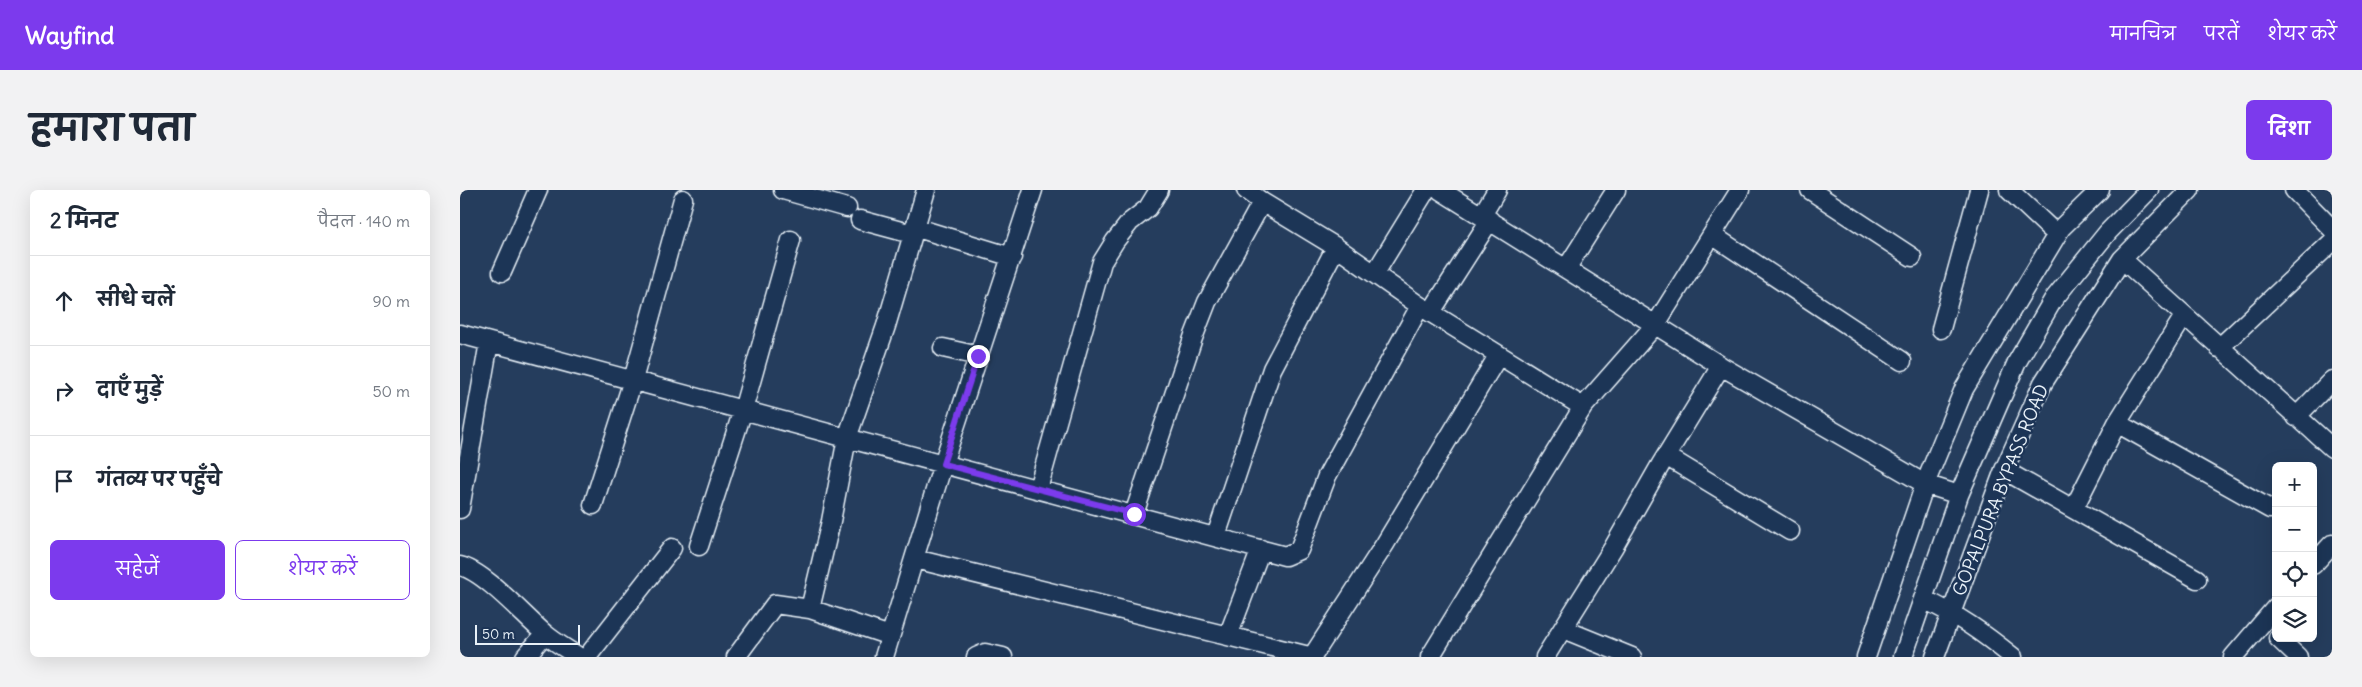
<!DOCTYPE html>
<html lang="hi">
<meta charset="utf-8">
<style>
body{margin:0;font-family:Delius,"Playpen Sans Deva",sans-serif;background:#f2f2f3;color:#1f2937}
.controls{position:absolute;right:15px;bottom:15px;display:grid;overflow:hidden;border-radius:8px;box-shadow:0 5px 20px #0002}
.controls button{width:45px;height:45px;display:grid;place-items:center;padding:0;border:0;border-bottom:1px solid #e0e1e3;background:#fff;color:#1f2937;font:25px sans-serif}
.scale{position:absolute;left:15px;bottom:12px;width:105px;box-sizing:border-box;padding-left:5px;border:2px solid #e8f1f8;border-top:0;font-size:14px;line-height:18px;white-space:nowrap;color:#e8f1f8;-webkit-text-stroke:4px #1d3557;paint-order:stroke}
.stop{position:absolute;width:15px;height:15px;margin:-11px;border:4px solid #7c3aed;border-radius:50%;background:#fff}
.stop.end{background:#7c3aed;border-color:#fff;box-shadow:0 1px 5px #0008}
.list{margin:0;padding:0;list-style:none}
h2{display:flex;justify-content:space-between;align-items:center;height:65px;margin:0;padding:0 20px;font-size:21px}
h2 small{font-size:16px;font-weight:400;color:#747a83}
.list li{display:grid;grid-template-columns:32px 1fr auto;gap:15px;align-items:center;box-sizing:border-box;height:90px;padding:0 20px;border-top:1px solid #e0e1e3}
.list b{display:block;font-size:19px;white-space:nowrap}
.list em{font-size:16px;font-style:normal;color:#747a83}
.actions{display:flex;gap:10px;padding:15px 20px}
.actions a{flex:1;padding:11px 0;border:1px solid #7c3aed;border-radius:8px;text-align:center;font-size:18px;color:#7c3aed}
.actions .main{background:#7c3aed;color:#fff}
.icon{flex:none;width:28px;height:28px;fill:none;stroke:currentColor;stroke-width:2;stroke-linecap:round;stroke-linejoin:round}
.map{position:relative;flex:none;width:1872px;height:467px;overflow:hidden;border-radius:8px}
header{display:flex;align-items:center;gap:30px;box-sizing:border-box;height:70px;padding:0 25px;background:#7c3aed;color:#fff}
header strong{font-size:24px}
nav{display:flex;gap:28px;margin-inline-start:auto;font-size:18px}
.intro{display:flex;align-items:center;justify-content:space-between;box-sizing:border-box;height:120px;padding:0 30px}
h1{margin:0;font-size:35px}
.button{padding:12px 22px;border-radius:8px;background:#7c3aed;color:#fff;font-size:18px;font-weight:700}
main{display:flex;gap:30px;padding:0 30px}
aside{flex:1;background:#fff;border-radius:8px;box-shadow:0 5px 20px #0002}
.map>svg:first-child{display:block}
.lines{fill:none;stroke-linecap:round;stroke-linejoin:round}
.minor-casing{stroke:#e8f1f8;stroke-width:21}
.minor{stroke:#1d3557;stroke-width:18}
.route{stroke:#7c3aed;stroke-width:6}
.labels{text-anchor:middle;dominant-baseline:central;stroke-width:5;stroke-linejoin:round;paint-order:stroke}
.street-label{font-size:18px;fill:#e8f1f8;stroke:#1d3557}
</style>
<header>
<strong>Wayfind</strong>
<nav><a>मानचित्र</a><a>परतें</a><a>शेयर करें</a></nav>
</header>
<div class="intro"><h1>हमारा पता</h1><a class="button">दिशा</a></div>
<main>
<aside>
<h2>2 मिनट<small>पैदल · 140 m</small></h2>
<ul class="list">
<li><svg class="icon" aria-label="ahead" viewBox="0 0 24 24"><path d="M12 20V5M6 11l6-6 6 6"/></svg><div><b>सीधे चलें</b></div><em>90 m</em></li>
<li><svg class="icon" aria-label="right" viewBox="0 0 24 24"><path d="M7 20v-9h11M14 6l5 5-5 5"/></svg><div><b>दाएँ मुड़ें</b></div><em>50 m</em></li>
<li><svg class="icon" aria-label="arrive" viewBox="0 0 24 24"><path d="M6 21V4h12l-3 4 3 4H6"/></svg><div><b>गंतव्य पर पहुँचे</b></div></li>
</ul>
<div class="actions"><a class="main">सहेजें</a><a>शेयर करें</a></div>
</aside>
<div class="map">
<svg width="1872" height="467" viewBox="0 0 1872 467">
<rect width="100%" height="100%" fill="#253d5d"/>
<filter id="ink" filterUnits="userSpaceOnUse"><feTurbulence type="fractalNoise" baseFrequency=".02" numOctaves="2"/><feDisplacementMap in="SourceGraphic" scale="10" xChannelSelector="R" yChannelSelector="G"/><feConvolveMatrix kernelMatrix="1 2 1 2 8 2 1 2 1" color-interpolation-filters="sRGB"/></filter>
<g filter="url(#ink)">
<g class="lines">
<defs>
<path id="minor" d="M323,0L387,18
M980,0L1261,176L1465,294L1499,305
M1350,0L1452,67
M1549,0L1597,45
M1834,0L1872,39
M1022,25L1037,0
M400,30L452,44
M454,37L552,67
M1252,45L1442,171
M1662,69L1872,258
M1106,79L1156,0
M42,82L78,0
M915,83L966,0
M960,116L1123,217L970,467
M971,122L1030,30
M1481,139L1519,0
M0,144L825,366L839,360L867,286L960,116L876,57L802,12L786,0
M483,158L519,166
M1759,158L1872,52
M1123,217L1196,134L1280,0
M1836,227L1872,190
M1657,233L1810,319
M1206,266L1330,341
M1544,280L1737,389
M578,299L642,72L655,51L670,32L688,18L699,0
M133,315L173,190L223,9
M1614,318L1657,233L1724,126
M0,319L29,152
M674,324L733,148L747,112L802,12
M756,346L812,179L876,57
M239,356L283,220L331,50
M455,369L853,467
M1853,375L1872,354
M0,376C24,381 64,426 84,443C94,452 107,459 119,467
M1463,409C1498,425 1523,443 1553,467
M350,419L371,331L387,248L426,136L466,0
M1103,439L1172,467
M768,446L801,359
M1818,448L1838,467
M65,467L85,444
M127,467L212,358
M276,467L315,414L350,419L430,446
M424,467L483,274L573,0
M516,467L525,463L543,467
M852,467L925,354L1038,166
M1085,467L1153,358L1201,274L1261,176
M1406,467L1465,294L1504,199L1601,38L1640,0
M1443,467L1499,305L1557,172L1593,110L1648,42L1689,0
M1475,467L1544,280L1583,193L1662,69L1730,0
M1773,467L1816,417"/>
</defs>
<use href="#minor" class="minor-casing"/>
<use href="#minor" class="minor"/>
</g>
</g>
<g class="lines" filter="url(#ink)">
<path class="route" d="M518,166L483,274L674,324"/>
</g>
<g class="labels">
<g class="street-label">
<text transform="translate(1540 300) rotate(-68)">GOPALPURA BYPASS ROAD</text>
</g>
</g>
</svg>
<div class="controls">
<button>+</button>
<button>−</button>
<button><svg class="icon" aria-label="locate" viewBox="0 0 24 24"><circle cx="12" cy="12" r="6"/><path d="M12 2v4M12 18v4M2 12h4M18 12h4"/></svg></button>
<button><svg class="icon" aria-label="layers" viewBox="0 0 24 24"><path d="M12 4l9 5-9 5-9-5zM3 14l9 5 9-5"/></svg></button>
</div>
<div class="scale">50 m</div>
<div class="stop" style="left:674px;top:324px"></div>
<div class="stop end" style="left:518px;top:166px"></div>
</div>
</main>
